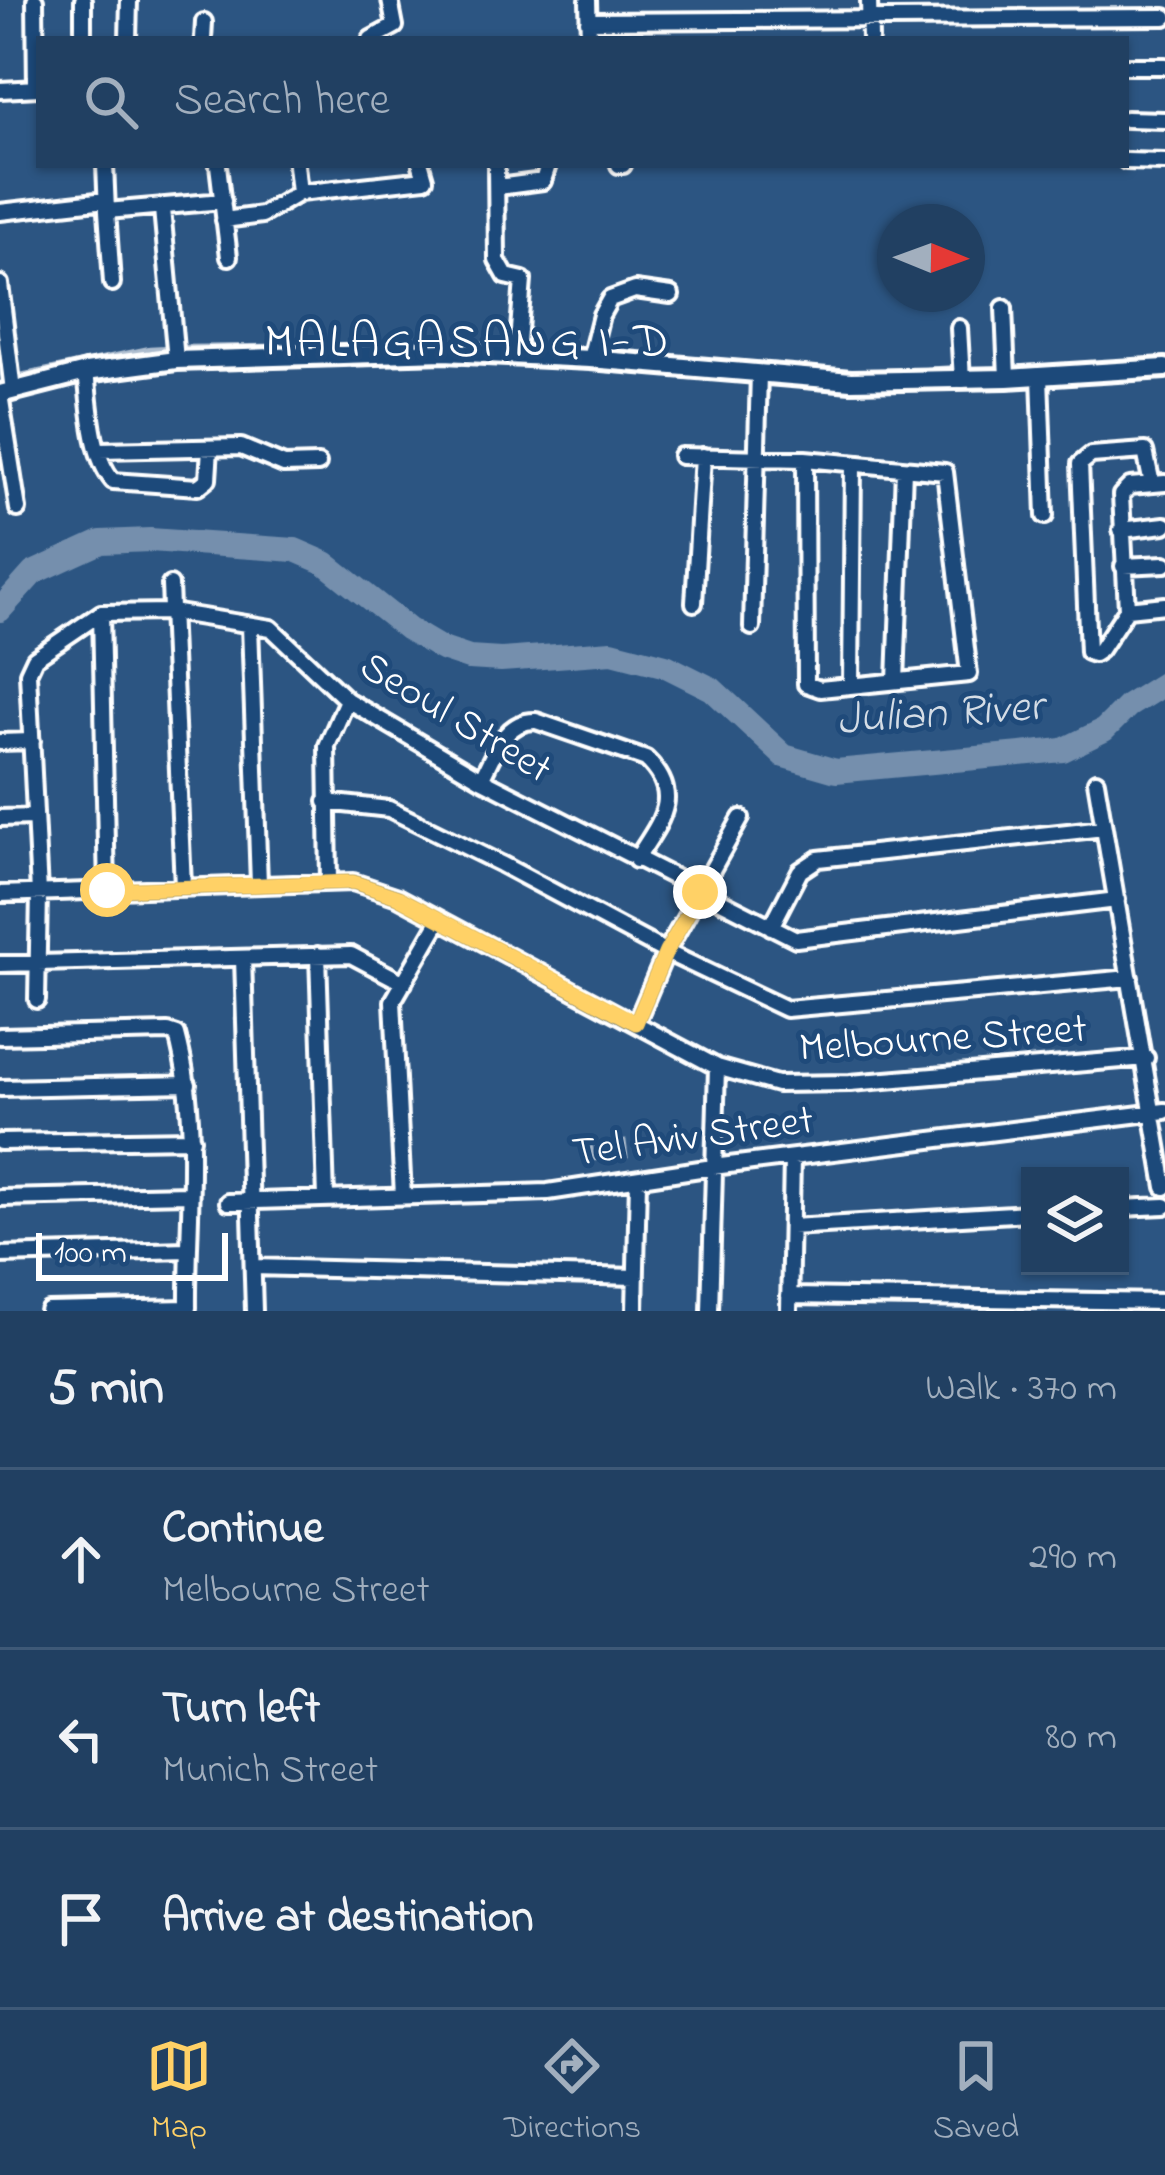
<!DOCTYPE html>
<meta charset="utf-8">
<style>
body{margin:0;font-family:"Indie Flower",sans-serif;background:#2d4b6b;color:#f1f3f6}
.controls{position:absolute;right:36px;bottom:36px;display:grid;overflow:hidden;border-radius:0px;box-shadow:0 3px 9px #0004}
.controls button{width:108px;height:108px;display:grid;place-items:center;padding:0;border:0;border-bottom:3px solid #3e5977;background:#214062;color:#f1f3f6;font:60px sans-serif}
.compass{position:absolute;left:877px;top:204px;width:108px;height:108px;border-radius:50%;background:#214062;box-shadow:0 3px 9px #0004;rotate:91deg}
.scale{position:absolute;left:36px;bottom:30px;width:192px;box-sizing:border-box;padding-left:12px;border:6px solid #fff;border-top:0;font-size:33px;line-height:42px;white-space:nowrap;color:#fff;-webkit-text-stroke:9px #1f4a7a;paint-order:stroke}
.stop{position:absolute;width:36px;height:36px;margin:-27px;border:9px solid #ffd166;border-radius:50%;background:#fff}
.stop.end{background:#ffd166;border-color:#fff;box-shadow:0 3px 12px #0008}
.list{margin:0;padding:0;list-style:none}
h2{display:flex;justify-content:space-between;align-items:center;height:156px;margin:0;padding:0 48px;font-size:51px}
h2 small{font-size:39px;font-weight:400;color:#a2afbe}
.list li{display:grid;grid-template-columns:78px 1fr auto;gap:36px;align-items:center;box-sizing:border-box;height:180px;padding:0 48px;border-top:3px solid #3e5977}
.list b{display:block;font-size:45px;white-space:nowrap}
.list p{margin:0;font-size:39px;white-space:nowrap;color:#a2afbe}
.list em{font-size:39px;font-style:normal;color:#a2afbe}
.icon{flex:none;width:66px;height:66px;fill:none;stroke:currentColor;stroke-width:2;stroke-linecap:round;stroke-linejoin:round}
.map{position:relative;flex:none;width:1165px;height:1311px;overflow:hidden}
.search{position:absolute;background:#214062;box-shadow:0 3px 9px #0004;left:36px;right:36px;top:36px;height:132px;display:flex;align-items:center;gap:30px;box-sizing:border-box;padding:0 42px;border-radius:0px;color:#a2afbe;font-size:45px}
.sheet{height:696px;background:#214062}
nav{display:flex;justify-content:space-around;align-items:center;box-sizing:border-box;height:168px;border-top:3px solid #3e5977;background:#214062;font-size:33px;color:#a2afbe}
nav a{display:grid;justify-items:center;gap:6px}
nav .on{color:#ffd166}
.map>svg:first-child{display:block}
.green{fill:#486b92;stroke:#a4b5c8;stroke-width:3}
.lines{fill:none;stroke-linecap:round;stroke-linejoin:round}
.stream{stroke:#acbcce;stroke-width:4.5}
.river{stroke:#748fad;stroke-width:24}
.minor-casing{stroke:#fff;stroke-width:22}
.major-casing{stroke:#fff;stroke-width:26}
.minor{stroke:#1f4a7a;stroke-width:14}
.major{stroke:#1f4a7a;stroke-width:16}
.route{stroke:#ffd166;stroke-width:15}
.labels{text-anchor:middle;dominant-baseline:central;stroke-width:10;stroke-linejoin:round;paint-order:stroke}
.street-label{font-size:42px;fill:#fff;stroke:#1f4a7a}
.water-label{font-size:45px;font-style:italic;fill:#d5dde6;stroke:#1f4a7a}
.quarter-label{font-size:48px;letter-spacing:3px;fill:#fff;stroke:#1f4a7a}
</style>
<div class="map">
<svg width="1165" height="1311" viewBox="0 0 1165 1311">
<rect width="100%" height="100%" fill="#2c5582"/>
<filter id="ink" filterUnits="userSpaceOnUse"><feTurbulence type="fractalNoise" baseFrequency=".00833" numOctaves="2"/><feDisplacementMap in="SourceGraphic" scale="24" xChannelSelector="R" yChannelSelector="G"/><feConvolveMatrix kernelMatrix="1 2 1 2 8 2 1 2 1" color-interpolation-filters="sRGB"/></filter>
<g filter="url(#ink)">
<path class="green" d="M625,1141L627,1157L593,1160L591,1144Z"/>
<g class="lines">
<path class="stream" d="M523,344L679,358
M181,347L512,343
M887,372L956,367
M16,376L150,348L170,347"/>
<path class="river" d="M0,610L33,573L101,542L150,540L295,550L325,563L408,629L442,649L469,658L501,660L612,652L666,666L712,689L784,756L836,771L1063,750L1104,730L1128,706L1165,683"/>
<defs>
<path id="minor" d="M35,0L36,88
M588,0L589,39
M869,0L870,39
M588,21L1165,17
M83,39V0
M128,39L129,0
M203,39L204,22
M371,39L395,26L390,0
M1126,66H1165
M0,90L39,88
M1126,119L1165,120
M1126,161L1165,162
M105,165L107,211L223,201
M218,165L229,257
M296,165L299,193
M496,165L497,260L506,276L523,280L517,355
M619,165H623
M498,187L543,181L548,165
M162,209L176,360
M107,211L112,283
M0,212L106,200
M224,220L262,215L299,193L425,179L421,165
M0,284L13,391
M1004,308L1007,378
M959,328L962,380
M590,359L601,315L610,299L635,290L671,295
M86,372C90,405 91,456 113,481L198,487L208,479L210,448
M1040,376L1045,516
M0,394L18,509
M100,450L241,447L284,465L318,464
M681,456L805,459L945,472L969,674L820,689L806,684L805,459
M1152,484L1145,451L1091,455L1080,464L1088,652L1094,654L1100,650L1127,609L1165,605
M1121,530L1165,525
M1123,566L1165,564
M170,585L183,887
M694,603L703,456
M1127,609L1121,495L1130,486L1165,483
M101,613L107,890
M250,625L259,884
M752,627L759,373
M896,681L904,469
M851,685L853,464
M0,742L32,741
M481,779C494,755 504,720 536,721L646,759C685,796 659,823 636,860
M1096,781L1165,1187
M326,802L389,809L501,864L666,952L786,1009L1130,978
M0,818L34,817
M329,882L327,746L347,700
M0,894L353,882L398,897L717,1067L777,1084L850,1083L1146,1058
M771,927L800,871L818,859L1104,828
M318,955L326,1198
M243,958L254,1311
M0,964L351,955L404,983
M37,1000L39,893L28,673L35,658L101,613L171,612L271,628L347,700L481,779L796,939L1117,900
M636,1023L666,952L741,818
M0,1036L168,1032L177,1035C201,1124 187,1217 188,1308L48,1311
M0,1088L188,1084
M0,1142L192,1139
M403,1196L393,1001L439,921
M0,1198L189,1194
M228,1202L548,1192L713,1167L1165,1111
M1120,1208L1165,1206
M791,1227L1030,1213
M0,1255L187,1250
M253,1267L636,1277
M789,1296L1165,1302
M635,1311L638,1179
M710,1311L717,1067
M789,1311L792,1158"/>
<path id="major" d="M0,394L86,372L176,360L444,352L590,359L851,381L1007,378L1165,368"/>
</defs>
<use href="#minor" class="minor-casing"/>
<use href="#major" class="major-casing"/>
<use href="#minor" class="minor"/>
<use href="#major" class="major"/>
</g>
</g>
<g class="lines" filter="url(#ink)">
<path class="route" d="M107,890L353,882L398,897L636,1023L666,952L700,892"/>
</g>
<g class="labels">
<g class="street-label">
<text transform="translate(455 719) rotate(31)">Seoul Street</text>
<text transform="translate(943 1040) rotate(-4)">Melbourne Street</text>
<text transform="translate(693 1138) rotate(-8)">Tel Aviv Street</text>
</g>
<g class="water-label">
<text transform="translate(940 715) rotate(-4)">Julian River</text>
</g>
<g class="quarter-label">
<text x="468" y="344">MALAGASANG I-D</text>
</g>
</g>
</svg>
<div class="controls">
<button><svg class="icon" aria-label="layers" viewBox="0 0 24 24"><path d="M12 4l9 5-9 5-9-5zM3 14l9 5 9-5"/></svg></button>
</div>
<svg class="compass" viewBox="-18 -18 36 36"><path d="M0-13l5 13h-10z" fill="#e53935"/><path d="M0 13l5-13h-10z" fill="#a2afbe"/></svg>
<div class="scale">100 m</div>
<div class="stop" style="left:107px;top:890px"></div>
<div class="stop end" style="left:700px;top:892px"></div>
<div class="search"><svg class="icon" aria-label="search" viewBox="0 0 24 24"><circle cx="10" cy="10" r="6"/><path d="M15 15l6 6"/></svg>Search here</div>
</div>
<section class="sheet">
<h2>5 min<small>Walk · 370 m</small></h2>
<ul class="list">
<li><svg class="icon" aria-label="ahead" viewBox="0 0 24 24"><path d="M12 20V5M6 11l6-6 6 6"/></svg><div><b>Continue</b><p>Melbourne Street</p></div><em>290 m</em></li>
<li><svg class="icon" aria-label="left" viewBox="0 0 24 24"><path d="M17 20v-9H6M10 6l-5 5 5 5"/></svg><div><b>Turn left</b><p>Munich Street</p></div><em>80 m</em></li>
<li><svg class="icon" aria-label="arrive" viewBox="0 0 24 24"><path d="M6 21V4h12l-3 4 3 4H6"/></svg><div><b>Arrive at destination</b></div></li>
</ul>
</section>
<nav>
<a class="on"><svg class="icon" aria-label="map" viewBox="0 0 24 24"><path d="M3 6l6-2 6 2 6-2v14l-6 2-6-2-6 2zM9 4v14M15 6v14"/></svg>Map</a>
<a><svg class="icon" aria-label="directions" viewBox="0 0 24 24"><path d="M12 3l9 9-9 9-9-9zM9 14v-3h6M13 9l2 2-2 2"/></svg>Directions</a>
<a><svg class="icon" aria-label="saved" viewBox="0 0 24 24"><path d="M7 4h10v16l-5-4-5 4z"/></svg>Saved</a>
</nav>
